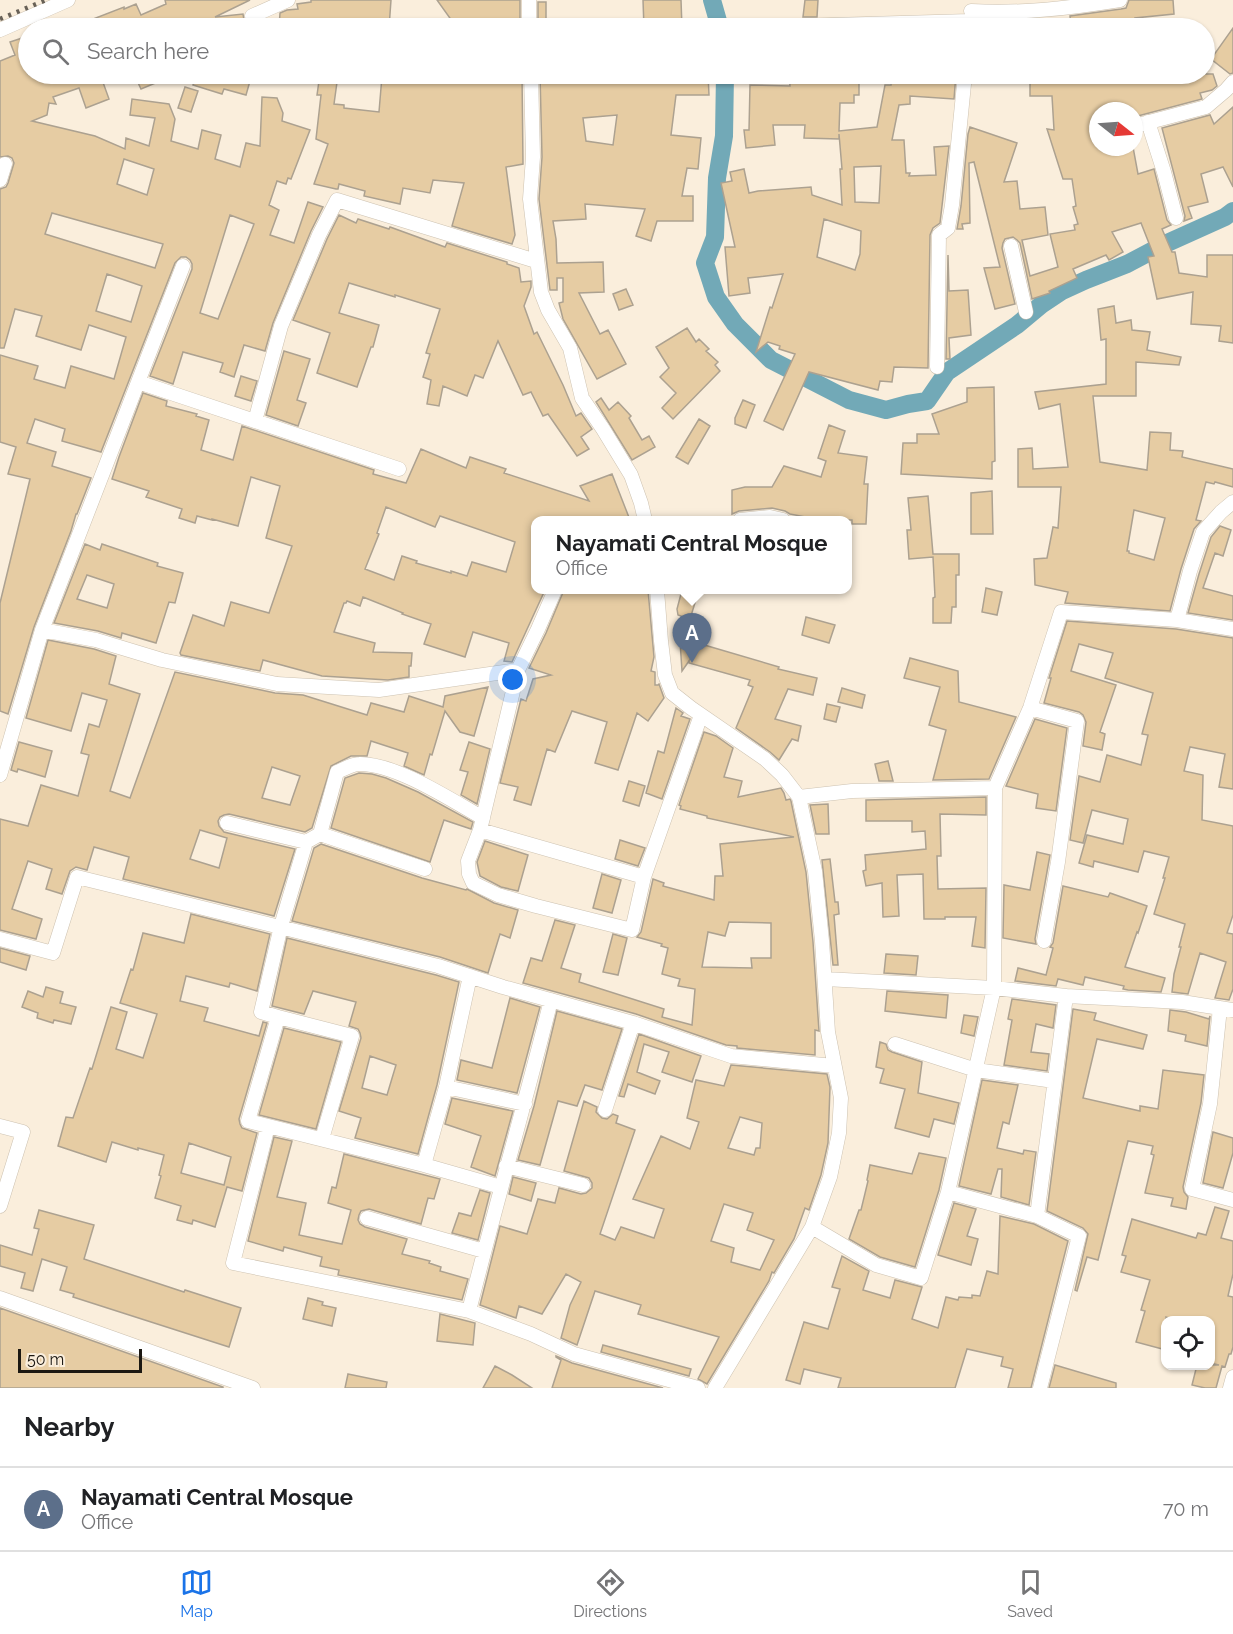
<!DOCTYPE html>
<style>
body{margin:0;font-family:Raleway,sans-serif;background:#f6f6f6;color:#202124}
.controls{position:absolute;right:18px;bottom:18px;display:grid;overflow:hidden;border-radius:12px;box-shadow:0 2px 4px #0004}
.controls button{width:54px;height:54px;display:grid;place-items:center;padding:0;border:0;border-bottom:2px solid #e0e0e0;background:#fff;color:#202124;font:30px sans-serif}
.compass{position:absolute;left:1089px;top:102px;width:54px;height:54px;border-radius:50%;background:#fff;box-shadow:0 2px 4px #0004;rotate:107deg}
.scale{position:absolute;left:18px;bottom:15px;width:124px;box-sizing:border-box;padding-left:6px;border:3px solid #1c1812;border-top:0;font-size:16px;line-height:21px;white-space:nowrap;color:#1c1812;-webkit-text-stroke:4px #faeedc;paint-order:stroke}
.you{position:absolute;left:513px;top:680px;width:21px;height:21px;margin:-15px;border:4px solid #fff;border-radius:50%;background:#1a73e8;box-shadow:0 0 0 9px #1a73e833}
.badge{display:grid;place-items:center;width:39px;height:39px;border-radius:50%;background:#1a73e8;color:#fff;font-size:20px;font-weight:700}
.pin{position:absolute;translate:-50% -50px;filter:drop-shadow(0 2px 3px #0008)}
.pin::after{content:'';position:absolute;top:32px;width:21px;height:18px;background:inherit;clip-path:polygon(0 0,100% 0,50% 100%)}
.popup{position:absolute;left:531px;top:516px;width:321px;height:78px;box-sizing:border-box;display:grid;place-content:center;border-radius:12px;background:#fff;filter:drop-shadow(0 2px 4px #0005);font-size:20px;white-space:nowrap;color:#757577}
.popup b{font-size:22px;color:#202124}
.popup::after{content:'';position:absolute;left:50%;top:100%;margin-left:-12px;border:12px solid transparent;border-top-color:#fff}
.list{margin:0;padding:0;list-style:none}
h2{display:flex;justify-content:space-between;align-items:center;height:78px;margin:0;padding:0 24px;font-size:26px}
h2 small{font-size:20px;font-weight:400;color:#757577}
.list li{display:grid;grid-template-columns:39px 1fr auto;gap:18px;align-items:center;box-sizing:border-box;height:84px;padding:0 24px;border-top:2px solid #e0e0e0}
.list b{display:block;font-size:22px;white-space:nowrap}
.list p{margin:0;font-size:20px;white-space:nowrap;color:#757577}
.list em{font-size:20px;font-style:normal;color:#757577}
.icon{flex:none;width:33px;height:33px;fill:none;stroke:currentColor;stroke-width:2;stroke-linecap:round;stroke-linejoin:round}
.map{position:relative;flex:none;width:1233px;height:1388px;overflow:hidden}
.search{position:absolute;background:#fff;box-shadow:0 2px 4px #0004;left:18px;right:18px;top:18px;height:66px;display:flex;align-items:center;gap:15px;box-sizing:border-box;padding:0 21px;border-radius:33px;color:#757577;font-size:22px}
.sheet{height:162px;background:#fff}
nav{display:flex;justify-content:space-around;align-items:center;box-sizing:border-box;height:84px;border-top:2px solid #e0e0e0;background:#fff;font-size:16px;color:#757577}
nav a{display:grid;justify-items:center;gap:3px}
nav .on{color:#1a73e8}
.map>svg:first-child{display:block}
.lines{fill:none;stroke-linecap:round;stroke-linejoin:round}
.canal{stroke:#72a9b7;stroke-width:18}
.building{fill:#e6cca3;stroke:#aca190;stroke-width:1.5;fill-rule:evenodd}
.street-casing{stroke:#cdc2b1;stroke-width:15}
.street{stroke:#fff;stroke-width:14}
.rail{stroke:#686157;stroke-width:4.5;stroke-dasharray:3 6;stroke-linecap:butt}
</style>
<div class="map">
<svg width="1233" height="1388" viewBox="0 0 1233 1388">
<rect width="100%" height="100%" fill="#faeedc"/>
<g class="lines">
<path class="canal" d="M712,0L720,28
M725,74L724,136L717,178L715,237L705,263L716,297L735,324L771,360L849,400L886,410L908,404L927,401L947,372L1017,325L1041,305L1062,291L1086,280L1127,264L1165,244L1225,217L1233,211"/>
</g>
<path class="building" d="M165,0H250L215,17L243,14L244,20L250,24L239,28H70L124,7V9L136,4L141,15L166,4Z
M311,0H391L389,28H279L280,13L287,10L298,9L297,4L311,2Z
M437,0H520V28H457Z
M643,0H681L682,28H644Z
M805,0H818L817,17H803Z
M1129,0H1173L1174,14L1135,18L1137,28H1071L1070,16L1121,9L1126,8Z
M538,2H546V28H538Z
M1233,28V73L1230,74L1211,59Z
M28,36V74H100L109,99L86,108L79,88L53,97L56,104L49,103L47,115L32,121L95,136L125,149L126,138L149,146L155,118L130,115L132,99L169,104L175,119L171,141L198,149L202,130L221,135L215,159L240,167L246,143L260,146L262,97L277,98L283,113L282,121L310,130L291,179L288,178L286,184L277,181L269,205L279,210L270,235L294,243L308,202L323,207L311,231L273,323L265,351L244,345L234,377L220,372L223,363L183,352L173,384L150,376L192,269V264L190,260L186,257H181L175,263L101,452L62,441L65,429L35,419L27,443L56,452L52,466L91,478L77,514H76L71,531L34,627L8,714L0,711V603L30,479L8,474L16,447L0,442V355L38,366L34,379L65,388L71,366L114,379L126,337L89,325L81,350L36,336L42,316L15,309L4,348H0V189L6,187L8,183L14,163L12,158L8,156L0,157V61L15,55L10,42ZM124,159L154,169L147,195L117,184ZM52,213L163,244L155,268L45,234ZM230,215L254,224L218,319L200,313ZM107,274L142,286L131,322L96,311Z
M134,74H177L141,89Z
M196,74H252L246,95L224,89L222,94L193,85Z
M320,74L338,75L334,104L344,105V108L379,112L382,76L390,77L391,74H522L523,164L506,167L515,235L512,244L452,226L464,183L433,180L430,193L403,188L400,204L364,196L365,191L339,184L338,189H336L314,184L328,144L316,139L321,95H317Z
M540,74H708L709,95H676L671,135L701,138L698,169L687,168L682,196H693V221H657L651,241L636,236L645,209L585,204L586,219L553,221L556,239L557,263L603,262L604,292L579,293L600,334L608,330L626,364L597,379L563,319L559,303L563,302V278H557V290H550L539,199L542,157ZM617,115L613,145L586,141L583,118Z
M789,74H859V95H854V103H840L839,131L877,127L885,85H891L892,74H956L954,99L910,96V104L899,105L892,140H904L906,173H910L909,176L936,175L934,147L949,146L940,223L933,228L930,235L928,368L894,367L892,382L880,381L878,390L809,372L783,430L764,421L795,354L779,349L780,346L768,342L756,352L770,307L772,308L783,274L748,278L750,293L729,296L725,247H735L721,183L732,181L730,172L744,169L749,193L758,191L811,187L812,195L842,205L840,169H842L839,134V139L804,138L805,125H773L775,145L746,148L744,130H749L750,85L790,86ZM881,166L879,203L855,202L854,167ZM824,219L861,231L860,254L855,270L817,257Z
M1030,74H1213L1217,86L1212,90L1200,93L1202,99L1134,117V111H1098V147H1133L1138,174L1154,169L1167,220L1171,225L1162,229L1172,252H1175L1179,273L1207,277V255H1233V343L1219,341L1221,326L1191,324L1193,292L1157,299L1148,257L1154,256L1141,223L1112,232L1123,252L1109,260L1106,255L1073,269L1077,278L1049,291L1050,293L1032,299L1020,243L1017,240L1013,237L1005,239L1003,243L1002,248L1015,304L995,309L984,268L1000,267L974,162L969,163L970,223L962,224L963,229H957L961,206L968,134L970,127L1017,143L1004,182L1017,181L1020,209L1045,207L1048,235L1022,240L1030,276L1058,267L1050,234L1075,230L1074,225L1078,224L1073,207L1076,206L1072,179H1063L1047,129L1054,130L1052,96H1030Z
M185,87L198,91L191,112L178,108Z
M1233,107V187L1223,167L1201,174L1208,202L1188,207L1192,218L1184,221L1185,216L1162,128L1210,115L1214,124Z
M339,215L356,223L358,219L389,229L390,227L445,247L447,243L507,262V264L519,268L521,282L531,281V287L524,306L534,334L537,332L563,385L576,416L581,413L592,429L581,437L589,449L577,456L548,414L543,416L531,392L523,395L498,341L483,378L475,375L467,396L443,386L439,406L427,404L431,380L423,377L430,354L426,353L440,309L395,295V297L349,283L339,313L379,325L373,347H371L357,387L317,373L330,333L293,320L327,239Z
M948,255L949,291L968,290L971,335L949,338L950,359H946Z
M626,289L633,305L619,310L613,294Z
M1114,306L1116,323L1131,320L1132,330L1150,332L1147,350L1181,357L1179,365L1136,362V396H1093L1100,462L1147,470L1150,432L1171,433L1170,450L1183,451L1182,457L1233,469V487L1215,482L1214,484L1206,482L1196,520L1201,521L1194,529L1181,569L1170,611L1065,603L1068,592L1035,585L1034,559L1047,558L1053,527L1058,528L1061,487H1018V449L1032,448L1033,469L1068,467L1060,404L1039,409L1035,392L1106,384V339L1101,340L1098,309ZM1134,510L1165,518L1154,560L1129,553V551H1127Z
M687,328L696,342L699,339L709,349L706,351L718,362L715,365L720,371L673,419L662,408L676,393L660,377L669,368L656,347Z
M284,351L310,359L297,400L306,403L298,426L266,415Z
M241,376L257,381L251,401L235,396Z
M994,387L995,461L992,462V479L901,474L903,443H917V434H939L932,414L967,402V388Z
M143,393L167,401L166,406L197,414L196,416L209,420L201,450L233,460L242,426L374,470L373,474L406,483L421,449L466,468L470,457L506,469L504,473L589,501L580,486L612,474L630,520H536V590H545L512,662L504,661L509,643L473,632L465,657L424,644L431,624L402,614L403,613L363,597L360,606L347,601L346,603H344L334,632L375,643L373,652L412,653L411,666H409V677L388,680L322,676L263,660L260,671L181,655L180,653L193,615L224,626L231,602L269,613L292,546L266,538L280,486L251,477L238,526L212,519V520L197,516L195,523L179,518L182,509L146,497L149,491L112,479L119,457ZM386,507L435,527L440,516L515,542L506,572L472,562L467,576L451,571V573L416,563L417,561L402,556L394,580L365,569L379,534L377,533Z
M601,398L609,410L618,402L631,416L629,418L642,440L649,436L655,447L632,460L596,402Z
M743,400L755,405L746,428L735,424V418Z
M699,419L710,426L688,464L676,457Z
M829,425L845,431L838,453L867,457L864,484H868L866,524H852V520H816L806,519V517L790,514L785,511L772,508L739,511L732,514V490L745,487H772L784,466L821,477L826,461L818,458Z
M992,491L993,534H971V493Z
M928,496L933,554H959V575H956V607H952L951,623H933V598L935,597L933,557L909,559L907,530H911L908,498Z
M1220,526L1231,530L1223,556L1215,553L1203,588L1233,596V620L1188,613L1199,574L1211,537Z
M85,544L100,550L102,544L158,563L157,566L183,573L175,603L169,602L156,643L122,633L121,638L98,631L54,623ZM87,575L114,584L107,608L77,599Z
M986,588L1002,592L997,615L982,612Z
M564,590H648L654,657L651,671L655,672V685H658L659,684L664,698L648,721L637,713L618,770L595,763L607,722L572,711L555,752L547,749L531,805L514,800L518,787L500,783L521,699L526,701L533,679L551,675L529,668L546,633Z
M682,590L698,593L690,619L678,615L677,609Z
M806,617L835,625L829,643L802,635Z
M1067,621L1176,629L1233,638V789L1219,787L1225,754L1190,747L1184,771L1203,775L1202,820L1233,826V915L1227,933L1233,934V989L1229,1000L1215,998L1226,962L1200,953L1188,994L1172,992L1174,974L1181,947H1179L1185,924L1154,914L1165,878H1163L1169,857L1144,851L1138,872L1094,861L1093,867L1079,863L1087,835L1123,844L1128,819L1092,810L1083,843L1070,840L1079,776L1100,782L1107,755L1141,765L1148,735L1142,734L1153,693L1105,678L1113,653L1079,644L1071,671L1116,685L1100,732L1105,734L1102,750L1083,746L1086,722L1083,715L1079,712L1044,703L1051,678H1049Z
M704,639L701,644L779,667L778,669L817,678L813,695L788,689L775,719L801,726L798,741L792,739L779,760L770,752L736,728L753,687L748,685L750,680L689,663V661L682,671L680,641Z
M48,640L94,649L116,656L109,684L140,694L110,791L130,798L175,672L275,693L303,695L367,715L371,703L404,712L409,696L443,707L445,696L488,687L474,736L460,732L445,711L432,755L430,754L424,775L404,766L408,753L371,741L367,756H351L331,766L312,828L305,832L229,814L224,815L220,817L218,821L219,826L224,832L295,849L274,916L123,879L129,857L94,847L87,870L76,867L70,871L62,894L46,889L52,869L28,861L12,909L42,919L36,939L0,930V819L28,826L41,785L78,796L89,755L81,753L89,724L99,727L107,700L82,693L71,731L26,718ZM272,767L300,776L290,805L262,798ZM200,830L227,838L219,868L190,859Z
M910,658L958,671L959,702L1016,717L989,779L933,780L946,730L929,725L940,687L904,678Z
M842,688L865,695L862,708L838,702Z
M827,704L840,707L836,722L824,719Z
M676,708L683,713L681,716L690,719L662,799L646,793L658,751L664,753Z
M1035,719L1067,728L1056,811L1036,808L1038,794L1006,786Z
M704,732L716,736L733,748L724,777L742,781L738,797L781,788L784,793L786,800L790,799L791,801L806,872L813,942L819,1031L815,1030V1055L737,1048V1046L726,1045L636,1014L523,983L531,958L542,961L555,920L575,925L561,968L581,974L579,982L664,1009L662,1017L692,1025L695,989L678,986L680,979L662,974L668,948L661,946L662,944L637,937L641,932L653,879L664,883L663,886L714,900L715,876H723L720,844L794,837L707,818V816L680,809L681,806L679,805ZM729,922L771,923V958H751L752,968L702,967L708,932L725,936Z
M19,742L52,751L45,777L18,769L17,772L11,770Z
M469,742L490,749L477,804L461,795L468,772L460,770Z
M888,761L893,781H879L875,764Z
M359,773L372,774L386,778L418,792L473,822L471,829L444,820L430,862L331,828L345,778Z
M629,781L645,786L639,806L623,801Z
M986,797V815L940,814L941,856H937L938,889L986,888L985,948L972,946L976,917H945V919H924L923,874L897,875L899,916L883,917L882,883L866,886L863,871L866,870L865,855L926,849L925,831L912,832V821H866V800Z
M828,804L829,834H816L810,805Z
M620,840L645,848L638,866L615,859Z
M485,841L528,855L518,891L501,887L480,876L477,862Z
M321,844L422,878L466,890L467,889L494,903L518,910L510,938L500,934L488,973L440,957L292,921L314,848Z
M1037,852L1050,855L1035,939L1036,944L1003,938L1004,885L1030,890Z
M830,859L835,902H838L839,914L834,915L838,965H833L822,860Z
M602,874L621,880L612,913L593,908Z
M1063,886L1108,897L1110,893L1147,906L1138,933L1137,932L1125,967L1165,978L1161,992L1128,990L1123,989L1124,986L1085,977L1083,985L1058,979L1056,986L1015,981L1018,968L1046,975L1053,948L1050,947L1053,943Z
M191,914L270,934L257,991L230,983L229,987L186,976L180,1001L208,1008L204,1021L259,1036L263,1022L267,1023L239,1119L240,1124L242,1128L257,1133L242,1191L227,1187L215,1227L193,1220L192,1224L177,1220L181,1206L155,1198L161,1176L159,1175L164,1155L138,1148V1150L112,1142L106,1162L58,1146L66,1117L73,1118L90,1068L92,1069L111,1007L127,1012L116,1049L143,1058L157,1014L120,1003L131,969L133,970L143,933L184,943ZM189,1143L231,1157L224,1185L181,1173Z
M613,934L627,938L618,975L603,972Z
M287,938L436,975L459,982L437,1085L418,1154L355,1138L361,1118L339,1111L361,1038L360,1033L358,1029L349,1026L356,1002L313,991L304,1014L272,1006ZM370,1056L396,1065L387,1095L362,1088Z
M0,948L30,956L26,970L0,962Z
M886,954L918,956L916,975L884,973Z
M46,987L63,992L60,1003L76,1007L71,1024L54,1020L53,1023L37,1018L38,1013L22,1007L28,991L43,997Z
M887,991L948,995L946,1018L885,1011Z
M510,998L540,1007L517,1093L457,1080L461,1060L492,1068Z
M1012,999L1056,1005L1053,1028L1036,1024L1031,1052L1049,1054L1047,1071L1004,1065L1012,1020L1008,1019Z
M1073,1009L1096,1013L1094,1020L1147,1035L1143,1049L1097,1039L1083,1098L1140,1111V1106L1158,1109L1163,1070L1204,1075L1201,1103L1183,1187L1184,1192L1188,1197L1186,1209L1171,1206L1173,1198L1145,1193L1154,1155L1151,1154L1153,1146L1128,1141L1098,1260L1087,1257L1077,1291L1075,1290L1088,1234L1083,1228L1047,1211Z
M1170,1010L1186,1012L1209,1019L1210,1016L1207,1046L1185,1041L1186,1035L1168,1031Z
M557,1011L622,1029L602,1090L585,1085L577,1106L558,1101L540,1165L518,1160L534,1106Z
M964,1015L978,1017L974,1036L961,1033Z
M284,1028L341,1042L316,1129L259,1115Z
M639,1034L701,1056L692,1082L662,1072L669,1052L644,1044L637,1072L660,1081L655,1094L628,1084L624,1097L619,1096Z
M880,1042L886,1044L888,1050L892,1052L922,1062L918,1093L959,1103L954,1124L934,1119L929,1137L895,1128L905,1089L880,1083L884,1069L876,1067Z
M731,1065L827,1074L830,1087L828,1143L821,1175L809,1210L805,1208L794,1239L774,1273L772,1272L769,1281L707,1384L698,1379L719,1337L638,1314L641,1305L595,1291L577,1345L561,1338L570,1305L581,1282L566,1274L542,1314L519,1306L516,1318L480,1305L500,1226L527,1234L538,1199L555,1203L559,1188L581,1194L586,1193L592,1188V1183L589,1178L564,1171L584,1101L597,1107L596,1112L602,1118L607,1119L613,1114L618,1116L616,1123L635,1130L600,1234L615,1240L621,1227L654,1238L664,1209L633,1199L661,1136L690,1149L699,1122L687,1118L696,1080L724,1086ZM740,1117L762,1123L760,1148H756L754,1155L728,1148ZM724,1204L753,1213L747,1230L774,1240L760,1270L731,1262L734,1248L711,1241Z
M982,1080L1018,1085L1009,1124L1003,1122L997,1148L1023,1154L1024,1150L1036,1152L1029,1205L1001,1197L1002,1169H998L991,1194L959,1186Z
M452,1098L513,1111L495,1176L471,1167L481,1136L445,1124Z
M1213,1132L1233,1138V1153L1223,1188L1203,1183Z
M274,1137L292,1141L277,1197L306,1203L299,1235L342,1244L351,1210L328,1203L332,1187L336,1188L344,1154L440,1179L434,1199L428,1198L421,1224L369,1209L361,1211L359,1215L358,1220L360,1224L365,1227L407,1239L402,1254L430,1261L429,1263L441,1267L440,1271L468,1279L462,1300L338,1275L339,1270L320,1266L322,1257L284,1247L283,1251L248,1241Z
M919,1153L946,1158L939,1190L915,1267L880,1257L849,1239L859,1210H861L868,1181L867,1180L870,1165L912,1174Z
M513,1177L536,1183L531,1201L509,1194Z
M480,1190L490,1193L478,1240L452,1233L459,1213L471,1216Z
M954,1203L976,1209L967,1236L978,1239L971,1265L938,1255Z
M1215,1207L1229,1211L1221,1238L1233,1241V1274L1228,1296L1233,1297V1347L1231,1354H1229L1225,1367L1222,1366L1216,1388H1205L1192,1385L1197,1365H1219L1210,1363V1320H1175L1166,1317V1350L1136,1342L1145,1311L1141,1310L1150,1280L1121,1272L1126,1256L1122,1255L1132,1219L1196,1238L1198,1233L1206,1235Z
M39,1210L94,1225L84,1259L184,1292L185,1290L241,1308L229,1347L73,1297L74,1294L60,1290L67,1267L42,1259L33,1291L21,1288L25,1273L0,1266V1245L32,1255L39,1229L34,1228Z
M1000,1216L1034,1224L1068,1241L1031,1388H1008L1013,1369L1001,1366L1003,1357L967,1349L955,1388H838L841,1378L804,1369L800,1384L786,1380L804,1322L828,1329L840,1289L832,1287L842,1256L869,1271L863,1290L890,1298L895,1280L922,1287L912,1319L938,1328L946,1297L958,1300L959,1297L972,1298V1295L980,1296L987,1271L998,1274Z
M308,1298L323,1302L322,1305L336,1308L332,1326L303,1319Z
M0,1308L223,1387V1388H0Z
M440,1314L475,1323L473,1345L437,1341Z
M603,1345L691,1369L689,1376L601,1352Z
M556,1356L572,1363L663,1388H552L561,1360L556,1357Z
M1055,1365L1116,1383V1388H1049Z
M495,1366L512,1375L532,1388H483Z
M348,1374L387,1382L386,1388H345Z"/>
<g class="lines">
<defs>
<path id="street" d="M971,11C1021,14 1070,8 1120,0
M252,16L288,0
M529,28V0
M732,28L970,21
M0,30L68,0
M531,74L533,157L530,199L541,292L548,310L570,348L582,398L603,429L631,475L641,503L645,520
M1148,122L1164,172L1176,218
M1134,126L1206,107L1226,90L1233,82
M0,180L5,164
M1011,246L1026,312
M937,367L939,235L948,228L952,205L965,74
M138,382L399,469
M255,421L281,326L319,235L337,200L536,261
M740,520L770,517L783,520
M657,590L661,641L665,675L672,693L691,708L765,759L782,775L799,797L815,871L822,941L828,1032L841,1098L839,1133L830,1177L812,1227L715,1388
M1177,620L1233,629
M42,630L96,640L162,660L277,684L379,690L518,670L538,629L555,590
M1030,708L1077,721L1058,862L1044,941
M0,775L42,630L183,266
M799,797L852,791L995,788L1030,708L1061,612L1177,620L1190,571L1203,532L1221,512L1233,502
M227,823L306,842L281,926L261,1012L278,1017L248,1121L424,1165
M480,830L468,861L469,874L473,883L498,895L536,906L632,930L644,877L480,830L518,670
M320,834L425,869
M306,842L320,834L337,772C344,769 352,764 359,764C395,763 451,800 483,818
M644,877L701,715
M0,939L53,953L77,877L438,966L503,987L633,1023L731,1056L834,1066
M470,976L446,1087L424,1165L501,1187
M825,979L994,988L1066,996L1182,1002L1233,1010
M1220,1008L1210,1104L1192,1189L1233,1200
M278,1017L352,1036L322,1139
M895,1044L976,1070L1054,1081
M446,1087L525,1104
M605,1110L633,1023
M0,1126L23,1132L0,1206
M268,1126L233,1263L469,1311C495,1207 525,1104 551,1000
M506,1166L583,1185
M948,1192L1037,1216L1079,1236L1040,1388
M1037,1216L1066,996
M367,1218L484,1251
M812,1227L876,1265L921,1278L948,1192L994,988L995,788
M0,1298L253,1388
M469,1311L531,1334L574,1354L698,1388
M1230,1388L1233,1377"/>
</defs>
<use href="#street" class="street-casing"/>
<use href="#street" class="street"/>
<path class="rail" d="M0,19L46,0"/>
</g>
</svg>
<div class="controls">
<button><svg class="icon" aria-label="locate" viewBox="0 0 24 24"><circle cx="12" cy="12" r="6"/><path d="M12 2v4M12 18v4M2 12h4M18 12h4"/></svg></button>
</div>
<svg class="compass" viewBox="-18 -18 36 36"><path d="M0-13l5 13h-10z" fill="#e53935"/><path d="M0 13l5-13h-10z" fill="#757577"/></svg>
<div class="scale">50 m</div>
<div class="you"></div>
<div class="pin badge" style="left:692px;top:663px;background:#5c6f8a">A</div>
<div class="popup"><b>Nayamati Central Mosque</b>Office</div>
<div class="search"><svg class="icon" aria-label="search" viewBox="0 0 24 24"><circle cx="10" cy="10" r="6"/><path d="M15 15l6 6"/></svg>Search here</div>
</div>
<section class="sheet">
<h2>Nearby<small></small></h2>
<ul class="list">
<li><span class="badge" style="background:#5c6f8a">A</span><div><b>Nayamati Central Mosque</b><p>Office</p></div><em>70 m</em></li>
</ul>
</section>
<nav>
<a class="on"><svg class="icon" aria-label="map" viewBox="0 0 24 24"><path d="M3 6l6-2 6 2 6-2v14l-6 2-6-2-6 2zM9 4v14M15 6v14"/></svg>Map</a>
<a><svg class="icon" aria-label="directions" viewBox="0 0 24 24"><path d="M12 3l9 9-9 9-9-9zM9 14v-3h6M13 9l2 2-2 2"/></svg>Directions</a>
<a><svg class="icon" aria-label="saved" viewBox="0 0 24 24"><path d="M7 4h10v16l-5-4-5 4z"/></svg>Saved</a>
</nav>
